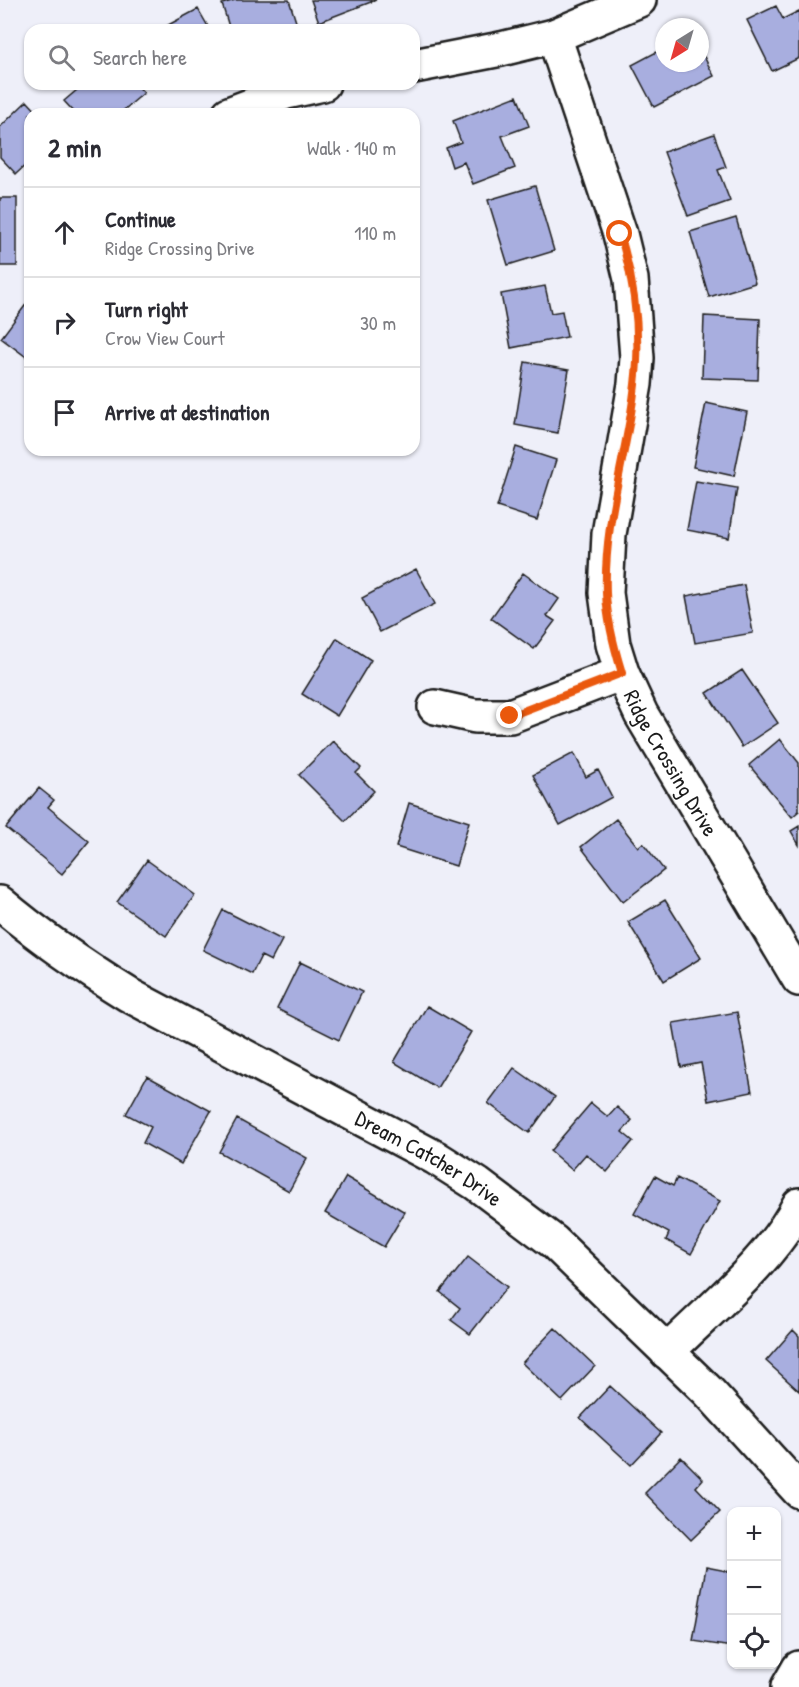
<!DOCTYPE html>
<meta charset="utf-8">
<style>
body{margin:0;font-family:"Patrick Hand",sans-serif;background:#f7f7f7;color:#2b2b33}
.controls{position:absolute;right:18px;bottom:18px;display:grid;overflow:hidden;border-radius:12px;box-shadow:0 2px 4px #0004}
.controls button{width:54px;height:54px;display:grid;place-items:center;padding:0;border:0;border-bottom:2px solid #e1e1e2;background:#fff;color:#2b2b33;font:30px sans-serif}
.compass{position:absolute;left:655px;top:18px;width:54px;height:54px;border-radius:50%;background:#fff;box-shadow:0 2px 4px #0004;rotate:217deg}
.stop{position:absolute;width:18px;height:18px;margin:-14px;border:4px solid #ea580c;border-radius:50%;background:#fff}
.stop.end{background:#ea580c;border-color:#fff;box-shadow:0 2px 6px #0008}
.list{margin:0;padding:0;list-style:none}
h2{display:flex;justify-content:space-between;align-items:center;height:78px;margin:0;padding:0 24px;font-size:26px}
h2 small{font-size:20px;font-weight:400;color:#7c7c81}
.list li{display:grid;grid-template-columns:39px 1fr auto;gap:18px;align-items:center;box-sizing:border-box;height:90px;padding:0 24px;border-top:2px solid #e1e1e2}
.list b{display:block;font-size:22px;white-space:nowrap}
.list p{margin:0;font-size:20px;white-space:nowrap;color:#7c7c81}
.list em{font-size:20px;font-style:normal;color:#7c7c81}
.icon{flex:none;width:33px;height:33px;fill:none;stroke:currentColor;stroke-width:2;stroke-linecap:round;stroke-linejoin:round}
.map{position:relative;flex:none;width:799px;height:1687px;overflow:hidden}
.search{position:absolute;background:#fff;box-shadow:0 2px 4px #0004;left:24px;top:24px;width:396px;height:66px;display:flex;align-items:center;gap:15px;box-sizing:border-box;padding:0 21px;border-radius:18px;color:#7c7c81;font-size:22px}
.panel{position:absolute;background:#fff;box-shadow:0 2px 4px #0004;left:24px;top:108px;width:396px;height:348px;border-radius:18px}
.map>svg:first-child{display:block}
.building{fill:#a8aedf;stroke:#1c1c1c;stroke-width:1.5}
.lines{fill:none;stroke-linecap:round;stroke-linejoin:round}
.minor-casing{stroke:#1c1c1c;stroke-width:38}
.minor{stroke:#fff;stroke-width:33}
.route{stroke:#ea580c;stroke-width:8}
.labels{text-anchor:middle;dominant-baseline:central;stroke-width:6;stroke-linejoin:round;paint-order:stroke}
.street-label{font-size:22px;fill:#1c1c1c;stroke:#fff}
</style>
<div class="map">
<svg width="799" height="1687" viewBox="0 0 799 1687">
<rect width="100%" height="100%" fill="#eeeff9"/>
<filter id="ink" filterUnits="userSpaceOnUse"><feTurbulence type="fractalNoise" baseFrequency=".0167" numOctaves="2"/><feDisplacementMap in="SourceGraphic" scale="12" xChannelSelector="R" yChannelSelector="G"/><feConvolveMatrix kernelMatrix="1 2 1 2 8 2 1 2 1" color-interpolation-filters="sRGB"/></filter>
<g filter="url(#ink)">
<path class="building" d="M235,0H289L298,28L230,30L222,4Z
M311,0H376L319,22Z
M776,6L783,19L799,11V58L772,71L747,20Z
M198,9L210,30H159Z
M664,48V63H700V49L714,76L654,107L632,65Z
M84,84H136L144,93L119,114H76L64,101Z
M517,96L529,126L502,136L515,168L473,184L464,162L452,167L446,148L461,142L453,121Z
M27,101L39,114H30V161L16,174L0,157V127Z
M714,134L726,167L718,170L730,201L688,216L664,152Z
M535,186L554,251L508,265L488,200Z
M0,198H17V266H0Z
M736,218L755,283L709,297L690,232Z
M545,286L551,313L562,311L567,337L511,348L501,294Z
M30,299V358L29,359L1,338Z
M704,316L760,319L758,380L702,378Z
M525,362L569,370L558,433L515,425Z
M706,403L747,412L734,476L693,467Z
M516,447L556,460L537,520L497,507Z
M696,481L737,488L729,538L687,530Z
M416,569L435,604L380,632L362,598Z
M523,573L559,599L547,616L555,621L534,649L491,618Z
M744,585L753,633L695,643L686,596Z
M337,638L371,660L337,716L302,694Z
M742,670L778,723L742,747L707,693Z
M780,739L799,763V811L792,817L749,765Z
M333,741L361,768L356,773L374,791L345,821L299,775Z
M574,753L586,777L598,770L612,797L560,825L533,775Z
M39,788L54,800L48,807L89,841L62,874L6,828Z
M409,803L469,822L456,866L396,847Z
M616,819L638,847L643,843L664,870L623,902L581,847Z
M799,826V845L791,831Z
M147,860L195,895L166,936L117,902Z
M665,900L701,958L664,981L628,922Z
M223,910L282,940L271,961L261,956L252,974L203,950Z
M300,962L362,992L339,1040L277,1009Z
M427,1006L471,1032L437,1088L394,1062Z
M737,1012L752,1092L708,1101L701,1063L681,1067L673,1023Z
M514,1068L555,1097L529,1133L488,1103Z
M147,1076L211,1111L181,1164L143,1143L151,1127L126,1114Z
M591,1103L608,1117L617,1107L632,1120L622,1132L633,1141L607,1172L586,1154L572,1170L550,1151Z
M237,1119L307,1158L289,1191L219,1152Z
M655,1176L673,1186L677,1178L720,1201L691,1254L666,1240L669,1233L634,1214Z
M346,1177L405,1212L384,1247L325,1213Z
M468,1257L507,1287L470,1334L451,1320L460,1308L440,1292Z
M555,1328L595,1366L562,1401L522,1363Z
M793,1330L799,1336V1391L766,1361Z
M610,1386L661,1433L631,1465L580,1418Z
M681,1457L703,1479L696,1487L720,1512L691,1540L645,1493Z
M706,1567L732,1572V1647L693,1641Z"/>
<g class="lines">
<defs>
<g id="minor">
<path id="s1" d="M554,36L620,234L631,279L637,358L635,384L609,534L606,593L613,644L622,673L641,714L799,979"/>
<path d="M414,66L501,49L554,36L639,0"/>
<path d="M229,114L286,92L323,84"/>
<path d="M435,707L475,716H510L622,673"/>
<path id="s2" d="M0,903C41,938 84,967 129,995L436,1158L477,1184L554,1242L708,1391L799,1491"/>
<path d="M667,1352C710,1309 772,1259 799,1205"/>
<path d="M788,1687L799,1668"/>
</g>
</defs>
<use href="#minor" class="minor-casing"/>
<use href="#minor" class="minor"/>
</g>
</g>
<g class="lines" filter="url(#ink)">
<path class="route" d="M510,716L622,673C614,647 607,621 606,593C603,514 633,438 637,361C639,319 632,274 620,234"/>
</g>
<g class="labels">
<g class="street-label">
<text stroke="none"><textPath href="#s1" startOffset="756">Ridge Crossing Drive</textPath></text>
<text stroke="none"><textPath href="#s2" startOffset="500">Dream Catcher Drive</textPath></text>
</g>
</g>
</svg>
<div class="controls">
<button>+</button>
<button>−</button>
<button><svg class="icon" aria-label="locate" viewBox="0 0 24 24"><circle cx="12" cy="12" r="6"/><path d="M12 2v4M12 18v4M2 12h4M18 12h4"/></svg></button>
</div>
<svg class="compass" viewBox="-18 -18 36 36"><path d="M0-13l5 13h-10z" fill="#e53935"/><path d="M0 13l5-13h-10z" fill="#7c7c81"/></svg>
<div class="stop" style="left:620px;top:234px"></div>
<div class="stop end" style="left:510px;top:716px"></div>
<div class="search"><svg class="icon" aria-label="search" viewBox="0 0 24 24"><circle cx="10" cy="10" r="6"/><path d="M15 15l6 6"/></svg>Search here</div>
<section class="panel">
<h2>2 min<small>Walk · 140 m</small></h2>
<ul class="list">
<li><svg class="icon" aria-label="ahead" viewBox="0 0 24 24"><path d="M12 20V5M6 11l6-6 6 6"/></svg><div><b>Continue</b><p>Ridge Crossing Drive</p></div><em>110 m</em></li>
<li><svg class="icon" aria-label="right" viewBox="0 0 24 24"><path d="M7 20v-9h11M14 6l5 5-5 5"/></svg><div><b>Turn right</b><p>Crow View Court</p></div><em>30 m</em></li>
<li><svg class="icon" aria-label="arrive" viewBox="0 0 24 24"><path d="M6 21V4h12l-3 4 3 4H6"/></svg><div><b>Arrive at destination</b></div></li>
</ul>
</section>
</div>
